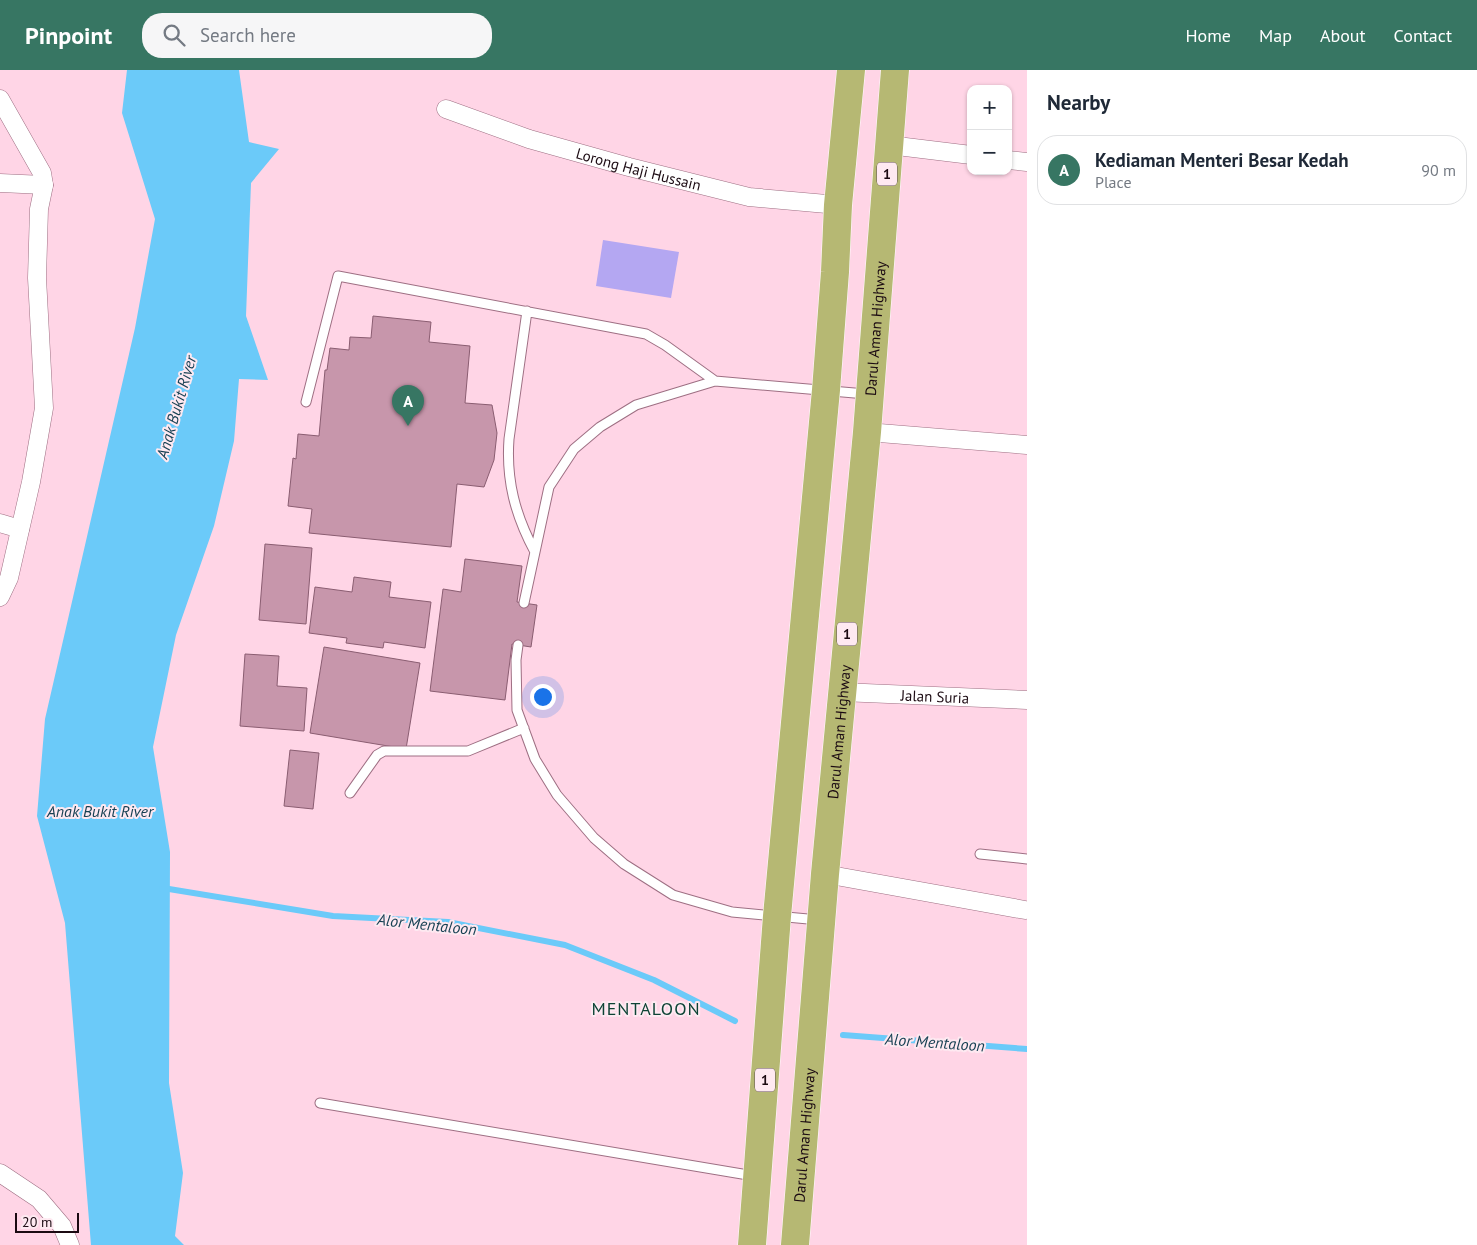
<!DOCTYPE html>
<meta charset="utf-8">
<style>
body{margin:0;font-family:"PT Sans",sans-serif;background:#f6f6f7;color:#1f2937}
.controls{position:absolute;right:15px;top:15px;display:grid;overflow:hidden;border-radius:10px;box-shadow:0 1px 4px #0004}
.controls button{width:45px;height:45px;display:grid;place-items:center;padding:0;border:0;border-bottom:1px solid #e0e1e3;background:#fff;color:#1f2937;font:25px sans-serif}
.scale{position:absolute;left:15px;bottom:12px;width:64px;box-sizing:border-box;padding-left:5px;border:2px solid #1b0a12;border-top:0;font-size:14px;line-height:18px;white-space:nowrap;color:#1b0a12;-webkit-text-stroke:4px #fee9f1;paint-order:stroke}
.you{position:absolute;left:542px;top:626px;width:18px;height:18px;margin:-12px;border:4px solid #fff;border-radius:50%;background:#1a73e8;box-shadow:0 0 0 8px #1a73e833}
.badge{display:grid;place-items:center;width:32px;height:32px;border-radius:50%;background:#377663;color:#fff;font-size:16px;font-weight:700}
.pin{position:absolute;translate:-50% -41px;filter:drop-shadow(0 1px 2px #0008)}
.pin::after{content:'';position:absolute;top:26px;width:18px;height:15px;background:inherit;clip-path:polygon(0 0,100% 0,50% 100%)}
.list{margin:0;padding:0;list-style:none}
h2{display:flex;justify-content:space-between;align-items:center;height:65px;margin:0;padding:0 20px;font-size:21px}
h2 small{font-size:16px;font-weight:400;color:#747a83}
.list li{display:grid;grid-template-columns:32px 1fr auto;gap:15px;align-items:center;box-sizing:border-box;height:70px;margin:0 10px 10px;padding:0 10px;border:1px solid #e0e1e3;border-radius:20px}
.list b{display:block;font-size:19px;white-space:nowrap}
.list p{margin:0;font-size:16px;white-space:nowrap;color:#747a83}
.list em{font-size:16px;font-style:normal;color:#747a83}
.icon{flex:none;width:28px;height:28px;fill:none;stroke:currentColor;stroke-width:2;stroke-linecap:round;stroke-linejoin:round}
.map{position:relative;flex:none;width:1027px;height:1175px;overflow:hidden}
header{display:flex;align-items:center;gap:30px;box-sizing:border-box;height:70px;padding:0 25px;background:#377663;color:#fff}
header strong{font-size:24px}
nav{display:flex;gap:28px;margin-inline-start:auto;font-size:18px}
.search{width:350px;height:45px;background:#f6f6f7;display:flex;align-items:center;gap:12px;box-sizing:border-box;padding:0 18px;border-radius:20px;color:#747a83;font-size:19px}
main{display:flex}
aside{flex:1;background:#fff}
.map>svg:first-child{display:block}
.green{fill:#b4a7f2}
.water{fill:#6bcaf9}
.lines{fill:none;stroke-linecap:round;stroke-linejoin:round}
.stream{stroke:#6bcaf9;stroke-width:6}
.building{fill:#c796ab;stroke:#8a5d71}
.service-casing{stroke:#9e6f83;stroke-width:11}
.minor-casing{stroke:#9e6f83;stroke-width:19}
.trunk-casing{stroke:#fff;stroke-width:29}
.service{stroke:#fff;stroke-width:9}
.minor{stroke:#fff;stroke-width:18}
.trunk{stroke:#b6b873;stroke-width:28}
.labels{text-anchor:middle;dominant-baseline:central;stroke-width:4;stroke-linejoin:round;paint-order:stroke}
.shield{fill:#fee9f1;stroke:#5f4d55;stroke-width:1}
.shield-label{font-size:14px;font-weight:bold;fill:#1b0a12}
.street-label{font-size:15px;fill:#1b0a12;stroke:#fee9f1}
.water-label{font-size:16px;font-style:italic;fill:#153f52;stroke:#fee9f1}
.quarter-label{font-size:18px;letter-spacing:1px;fill:#0d4335;stroke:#fee9f1}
</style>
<header>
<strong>Pinpoint</strong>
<div class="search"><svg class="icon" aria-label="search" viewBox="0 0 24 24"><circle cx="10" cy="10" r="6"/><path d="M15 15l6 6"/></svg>Search here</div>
<nav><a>Home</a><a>Map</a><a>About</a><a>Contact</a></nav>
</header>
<main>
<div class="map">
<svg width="1027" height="1175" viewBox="0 0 1027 1175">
<rect width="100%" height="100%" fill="#ffd5e6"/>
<path class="green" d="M603,170L679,182L671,228L596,216Z"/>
<path class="water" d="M127,0H239L249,72L279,79L251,113L246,246L268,310L239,309L234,371L214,456L176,565L153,677L170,782L169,1013L183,1103L175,1166L184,1175H91L65,853L37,746L45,649L135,258L155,149L122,43Z"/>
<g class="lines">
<path class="stream" d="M162,819H169L333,846L448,852L565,875L654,910L735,951
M843,965L1027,979"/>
</g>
<path class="building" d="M373,246L431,252L429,272L470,276L465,333L492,335L497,363L494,390L484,417L457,414L451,477L309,463L312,439L288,436L293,388L296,389L298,364L319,366L325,300H327L330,278L349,280L350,267L371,268Z
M265,474L312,478L306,554L259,550Z
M465,489L522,496L517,532L537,535L531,577L512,574L505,630L430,621L443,519L461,522Z
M354,507L391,512L389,527L431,532L425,578L384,572L383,578L346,573L347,568L309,563L315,517L352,522Z
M324,577L420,593L406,679L310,663Z
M245,584L279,586L277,616L307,618L304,661L240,656Z
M290,680L319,683L313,739L284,736Z"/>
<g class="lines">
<defs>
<path id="service" d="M527,241L509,369C506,410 515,445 535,482
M306,332L338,206L646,264L665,275L715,311
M524,533L549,417L574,379L600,357L636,335L715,311L866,324
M518,575L516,590L517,640L535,689L557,725L594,768L624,794L673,825L732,842L819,850
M350,723L377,685L384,681H468L524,658
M980,784L1027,789
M320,1033L754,1106"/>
<g id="minor">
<path d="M0,29L42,103L44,115L39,139L37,208L44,338L31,412L9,508L0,527"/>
<path id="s1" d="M446,39L529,69L629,97L749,127L838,135"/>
<path d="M889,75L971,85"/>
<path d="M1008,90L1027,92"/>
<path d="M0,113L44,115"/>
<path d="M867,362L1027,375"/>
<path d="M0,453L20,459"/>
<path id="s2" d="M841,622L1027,630"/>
<path d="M825,804L1025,840"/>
<path d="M0,1103L39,1129L62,1156L70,1175"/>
</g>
<g id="trunk">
<path d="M752,1175L777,846L826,320L835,202L838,135L851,0"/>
<path id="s3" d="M795,1175L825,804L867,362L895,0"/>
</g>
</defs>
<use href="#service" class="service-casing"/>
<use href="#minor" class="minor-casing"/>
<use href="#trunk" class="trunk-casing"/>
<use href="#service" class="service"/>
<use href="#minor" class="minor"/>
<use href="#trunk" class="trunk"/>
</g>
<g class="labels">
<g class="shield">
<rect x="877" y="92.5" width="20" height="23" rx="4"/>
<rect x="837" y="552.5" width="20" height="23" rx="4"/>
<rect x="755" y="998.5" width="20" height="23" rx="4"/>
</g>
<g class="shield-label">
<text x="887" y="104">1</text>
<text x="847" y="564">1</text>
<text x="765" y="1010">1</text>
</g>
<g class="street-label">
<text stroke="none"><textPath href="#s1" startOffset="202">Lorong Haji Hussain</textPath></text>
<text stroke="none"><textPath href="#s3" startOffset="920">Darul Aman Highway</textPath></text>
<text stroke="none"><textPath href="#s2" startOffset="94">Jalan Suria</textPath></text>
<text stroke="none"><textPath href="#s3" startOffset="515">Darul Aman Highway</textPath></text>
<text stroke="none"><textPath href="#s3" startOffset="110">Darul Aman Highway</textPath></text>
</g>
<g class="water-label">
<text transform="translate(176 337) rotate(-74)">Anak Bukit River</text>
<text x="100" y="741">Anak Bukit River</text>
<text transform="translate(427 854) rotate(6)">Alor Mentaloon</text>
<text transform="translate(935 972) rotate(4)">Alor Mentaloon</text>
</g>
<g class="quarter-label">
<text x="646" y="938">MENTALOON</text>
</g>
</g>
</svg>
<div class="controls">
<button>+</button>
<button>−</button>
</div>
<div class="scale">20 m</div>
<div class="you"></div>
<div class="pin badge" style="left:408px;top:356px">A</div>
</div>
<aside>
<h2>Nearby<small></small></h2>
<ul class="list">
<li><span class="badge">A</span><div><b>Kediaman Menteri Besar Kedah</b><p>Place</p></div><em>90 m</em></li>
</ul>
</aside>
</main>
